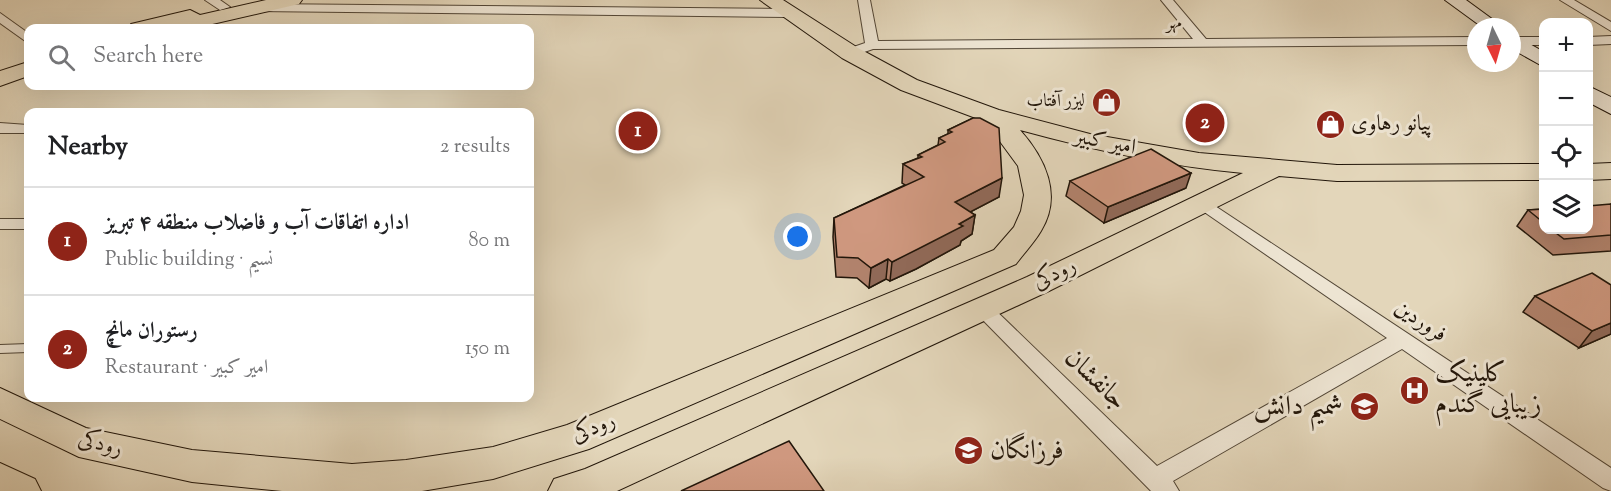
<!DOCTYPE html>
<meta charset="utf-8">
<style>
body{margin:0;font-family:"Sorts Mill Goudy",Amiri,serif;background:#f2f2f2;color:#202124}
.controls{position:absolute;right:18px;top:18px;display:grid;overflow:hidden;border-radius:12px;box-shadow:0 6px 24px #0002}
.controls button{width:54px;height:54px;display:grid;place-items:center;padding:0;border:0;border-bottom:2px solid #e0e0e0;background:#fff;color:#202124;font:30px sans-serif}
.compass{position:absolute;left:1467px;top:18px;width:54px;height:54px;border-radius:50%;background:#fff;box-shadow:0 6px 24px #0002;rotate:175deg}
.you{position:absolute;left:798px;top:237px;width:21px;height:21px;margin:-15px;border:4px solid #fff;border-radius:50%;background:#1a73e8;box-shadow:0 0 0 9px #1a73e833}
.badge{display:grid;place-items:center;width:39px;height:39px;border-radius:50%;background:#8f2418;color:#fff;font-size:20px;font-weight:700}
.pin{position:absolute;translate:-50% -50%;border:3px solid #fff;box-shadow:0 2px 6px #0006}
.list{margin:0;padding:0;list-style:none}
h2{display:flex;justify-content:space-between;align-items:center;height:78px;margin:0;padding:0 24px;font-size:26px}
h2 small{font-size:20px;font-weight:400;color:#757577}
.list li{display:grid;grid-template-columns:39px 1fr auto;gap:18px;align-items:center;box-sizing:border-box;height:108px;padding:0 24px;border-top:2px solid #e0e0e0}
.list b{display:block;font-size:22px;white-space:nowrap}
.list p{margin:0;font-size:20px;white-space:nowrap;color:#757577}
.list em{font-size:20px;font-style:normal;color:#757577}
.icon{flex:none;width:33px;height:33px;fill:none;stroke:currentColor;stroke-width:2;stroke-linecap:round;stroke-linejoin:round}
.map{position:relative;flex:none;width:1611px;height:491px;overflow:hidden}
.search{position:absolute;background:#fff;box-shadow:0 6px 24px #0002;left:24px;top:24px;width:510px;height:66px;display:flex;align-items:center;gap:15px;box-sizing:border-box;padding:0 21px;border-radius:12px;color:#757577;font-size:22px}
.panel{position:absolute;background:#fff;box-shadow:0 6px 24px #0002;left:24px;top:108px;width:510px;height:294px;border-radius:12px}
.map>svg:first-child{display:block}
.lines{fill:none;stroke-linecap:round;stroke-linejoin:round}
.service-casing{stroke:#524636;stroke-width:2}
.minor-casing{stroke:#524636;stroke-width:2}
.secondary-casing{stroke:#22160a;stroke-width:2}
.primary-casing{stroke:#22160a;stroke-width:2}
.service{fill:#ede4d2;fill-rule:evenodd}
.minor{fill:#ede4d2;fill-rule:evenodd}
.secondary{fill:#ede4d2;fill-rule:evenodd}
.primary{fill:#e3d6ba;fill-rule:evenodd}
.wall{fill:#b2836d;stroke:#22160a;stroke-width:1.5}
.shaded-wall{fill:#916a59;stroke:#22160a;stroke-width:1.5}
.building{fill:#cf987f;stroke:#22160a;stroke-width:1.5}
.labels{text-anchor:middle;dominant-baseline:central;stroke-width:6;stroke-linejoin:round;paint-order:stroke}
.far-street-label{font-size:18px;fill:#22160a;stroke:#ede4d2}
.far-poi-label{font-size:18px;fill:#22160a;stroke:#ede4d2;text-anchor:end}
.poi-label{font-size:22px;fill:#22160a;stroke:#ede4d2;text-anchor:start}
.street-label{font-size:22px;fill:#22160a;stroke:#ede4d2}
.near-poi-label{font-size:27px;fill:#22160a;stroke:#ede4d2;text-anchor:start}
.near-street-label{font-size:27px;fill:#22160a;stroke:#ede4d2}
</style>
<div class="map">
<svg width="1611" height="491" viewBox="0 0 1611 491">
<rect width="100%" height="100%" fill="#e3d6ba"/>
<filter id="stains"><feTurbulence type="fractalNoise" baseFrequency=".00333" numOctaves="4"/><feColorMatrix values="0 0 0 0 .2 0 0 0 0 .09 0 0 0 0 .02 0 0 0 .5 -.17"/></filter>
<radialGradient id="worn" r=".72"><stop offset=".6" stop-color="#630" stop-opacity="0"/><stop offset="1" stop-color="#630" stop-opacity=".3"/></radialGradient>
<g class="lines">
<defs>
<path id="service" d="M28,344V352L0,353V345Z"/>
<path id="minor" d="M205,0H220L230,7L220,10Z
M858,0H870L878,41L1193,39L1161,0H1173L1206,39L1476,37V45L873,49L850,57L845,56V50L865,43Z
M1560,0H1574L1611,22V31Z
M259,4L788,9L794,13L788,17L255,11V5Z
M0,13L28,33V43L0,23Z
M1611,36V44L1588,45V37Z
M1512,37H1544V45H1512Z
M0,123L28,125V133H0Z
M1203,198L1611,468V491L1603,488L1402,349L1173,481L1179,491H1151L972,309L975,304H989L1157,466L1387,338L1197,207L1195,203Z
M0,219H28V229H0Z"/>
<path id="secondary" d="M1445,0H1466L1503,27H1482Z
M1512,34L1544,52V67L1512,49Z
M1588,86L1611,97V114L1588,102Z"/>
<path id="primary" d="M266,0H302L299,4L195,28H128L131,24L190,10L200,15Z
M760,0H783L858,48L917,80L999,110L1090,134L1199,153L1337,165L1544,164V180L1337,181L1279,176L1049,291L617,491H548L554,479L585,469L1027,277L1243,173C1167,166 1093,150 1020,130C1045,158 1063,195 1041,231C1034,243 1024,253 1016,264L589,449L493,479L422,491H282L192,482L79,457L0,419V388L86,428L192,450L352,464L406,460L493,447L567,425L994,250L1014,227L1021,211L1024,195L1018,166L993,132L981,120L901,90L842,58Z
M28,62V76L0,86V71Z
M1611,163V179L1588,180V164Z
M0,463L35,479L41,491H0Z"/>
</defs>
<use href="#service" class="service-casing"/>
<use href="#minor" class="minor-casing"/>
<use href="#secondary" class="secondary-casing"/>
<use href="#primary" class="primary-casing"/>
<use href="#service" class="service"/>
<use href="#minor" class="minor"/>
<use href="#secondary" class="secondary"/>
<use href="#primary" class="primary"/>
</g>
<path class="wall" d="M973,118L999,197L970,212L975,215L972,234L961,241L960,245L916,269L890,281L886,279L869,288L857,278L836,277L833,237L834,218L905,185L902,183L903,164L918,158V155L938,145L939,138L948,134V130Z
M1070,181L1186,188L1104,223L1066,196Z
M1611,204V251L1553,255L1517,226L1528,210L1544,209V230H1588Z
M1535,296L1611,334L1579,348L1523,312Z"/>
<path class="shaded-wall" d="M1191,173L1186,188L1104,223L1108,207Z
M1002,178L999,197L953,221L955,202Z
M975,215L972,234L961,241L960,245L916,269L890,281L892,262Z
M888,259L886,279L869,288L871,268Z
M1611,323V334L1579,348L1592,331Z"/>
<path class="building" d="M973,118H980L999,128L1002,178L955,202L975,215L959,224L963,226L918,249L892,262L888,259L871,268L858,258L837,257L834,218L924,177L903,164L922,157L918,155L945,142L939,138L952,132L948,130Z
M1151,149L1191,173L1108,207L1070,181Z
M1611,204V235L1564,239L1552,230H1588V206Z
M1544,209V223L1528,210Z
M1592,273L1611,285V323L1592,331L1535,296Z
M789,441L824,491H681Z"/>
<defs>
<symbol id="shop-disc" viewBox="-11 -11 22 22"><circle r="9.5" fill="#8f2418" stroke="#ede4d2"/><path d="M-5-2.5h2.3a2.7 3.5 0 0 1 5.4 0H5L5.5 6h-11ZM-1.5-2.5h3a1.5 2.3 0 0 0-3 0Z" fill="#fff"/></symbol>
<symbol id="hospital-disc" viewBox="-11 -11 22 22"><circle r="9.5" fill="#8f2418" stroke="#ede4d2"/><path d="M-5-5h3v3.5h4V-5h3V5h-3V1.5h-4V5h-3Z" fill="#fff"/></symbol>
<symbol id="school-disc" viewBox="-11 -11 22 22"><circle r="9.5" fill="#8f2418" stroke="#ede4d2"/><path d="M0-5L7-2L0 1L-7-2ZM-4 1L0 2.5L4 1V4Q0 6-4 4Z" fill="#fff"/></symbol>
</defs>
<g fill-rule="evenodd">
<use href="#shop-disc" x="1090" y="86" width="33" height="33"/>
<use href="#shop-disc" x="1314" y="108" width="33" height="33"/>
<use href="#hospital-disc" x="1398" y="374" width="33" height="33"/>
<use href="#school-disc" x="1348" y="390" width="33" height="33"/>
<use href="#school-disc" x="952" y="434" width="33" height="33"/>
</g>
<g class="labels">
<g class="far-street-label">
<text x="1174" y="24">مهر</text>
</g>
<g class="far-poi-label">
<text x="1085" y="102">لیزر آفتاب</text>
</g>
<g class="poi-label">
<text x="1351" y="125">پیانو رهاوی</text>
</g>
<g class="street-label">
<text transform="translate(1105 143) rotate(11)">امیر کبیر</text>
<text transform="translate(1055 275) rotate(-26)">رودکى</text>
<text transform="translate(1420 322) rotate(34)">فروردین</text>
<text transform="translate(594 429) rotate(-22)">رودکى</text>
<text transform="translate(100 445) rotate(14)">رودکى</text>
</g>
<g class="near-poi-label">
<text x="1435" y="374">کلینیک<tspan x="1435" dy="31">زیبایی گندم</tspan></text>
<text x="1343" y="407" text-anchor="end">شمیم دانش</text>
<text x="990" y="451">فرزانگان</text>
</g>
<g class="near-street-label">
<text transform="translate(1095 380) rotate(44)">جانفشان</text>
</g>
</g>
<rect width="100%" height="100%" filter="url(#stains)"/>
<rect width="100%" height="100%" fill="url(#worn)"/>
</svg>
<div class="controls">
<button>+</button>
<button>−</button>
<button><svg class="icon" aria-label="locate" viewBox="0 0 24 24"><circle cx="12" cy="12" r="6"/><path d="M12 2v4M12 18v4M2 12h4M18 12h4"/></svg></button>
<button><svg class="icon" aria-label="layers" viewBox="0 0 24 24"><path d="M12 4l9 5-9 5-9-5zM3 14l9 5 9-5"/></svg></button>
</div>
<svg class="compass" viewBox="-18 -18 36 36"><path d="M0-13l5 13h-10z" fill="#e53935"/><path d="M0 13l5-13h-10z" fill="#757577"/></svg>
<div class="you"></div>
<div class="pin badge" style="left:638px;top:131px">1</div>
<div class="pin badge" style="left:1205px;top:123px">2</div>
<div class="search"><svg class="icon" aria-label="search" viewBox="0 0 24 24"><circle cx="10" cy="10" r="6"/><path d="M15 15l6 6"/></svg>Search here</div>
<section class="panel">
<h2>Nearby<small>2 results</small></h2>
<ul class="list">
<li><span class="badge">1</span><div><b>اداره اتفاقات آب و فاضلاب منطقه ۴ تبریز</b><p>Public building · نسیم</p></div><em>80 m</em></li>
<li><span class="badge">2</span><div><b>رستوران مانچ</b><p>Restaurant · امیر کبیر</p></div><em>150 m</em></li>
</ul>
</section>
</div>
